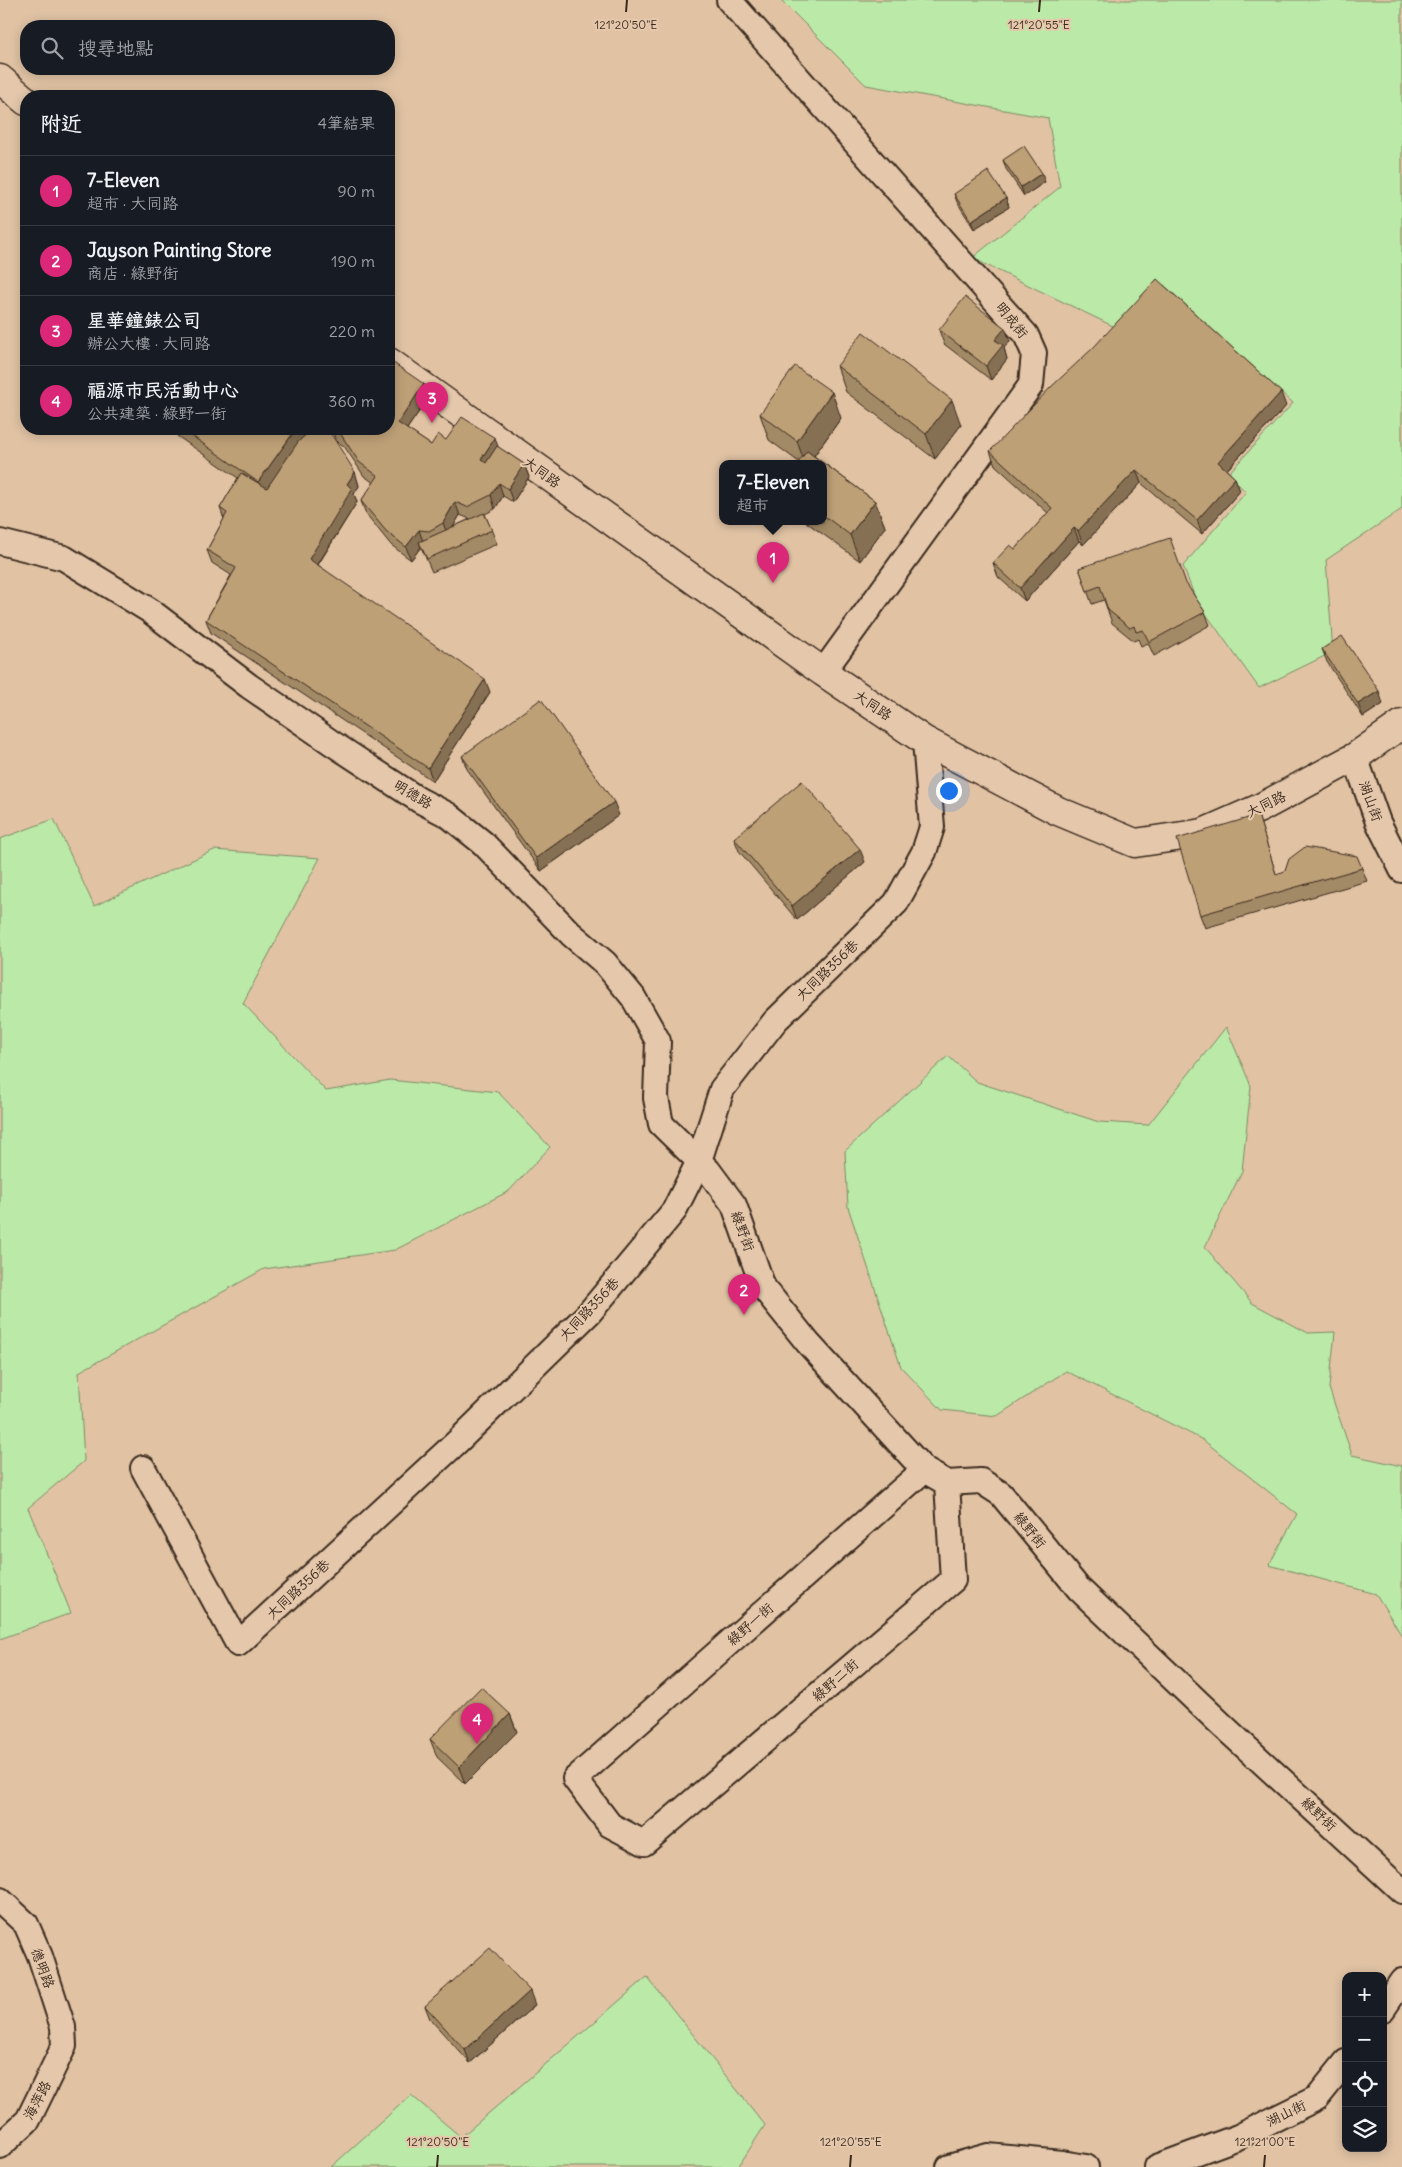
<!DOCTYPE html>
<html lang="zh-TW">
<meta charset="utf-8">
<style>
body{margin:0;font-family:Delius,"LXGW WenKai TC",sans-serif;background:#20242c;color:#f1f3f6}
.controls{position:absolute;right:15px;bottom:15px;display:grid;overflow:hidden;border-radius:10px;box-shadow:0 2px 12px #0003}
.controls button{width:45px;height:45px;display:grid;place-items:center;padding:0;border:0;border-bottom:1px solid #363941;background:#171b24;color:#f1f3f6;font:25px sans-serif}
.you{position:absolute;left:948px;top:790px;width:18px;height:18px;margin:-12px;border:4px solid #fff;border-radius:50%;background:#1a73e8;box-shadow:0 0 0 8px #1a73e833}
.badge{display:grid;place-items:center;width:32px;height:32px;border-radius:50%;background:#db2777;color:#fff;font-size:16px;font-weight:700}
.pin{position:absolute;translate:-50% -41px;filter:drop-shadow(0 1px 2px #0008)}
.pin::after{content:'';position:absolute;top:26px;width:18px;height:15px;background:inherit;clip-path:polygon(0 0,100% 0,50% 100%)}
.popup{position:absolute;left:719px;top:460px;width:108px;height:65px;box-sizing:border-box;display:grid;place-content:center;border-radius:10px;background:#171b24;filter:drop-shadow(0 1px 4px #0005);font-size:16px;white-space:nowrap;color:#9ea1a6}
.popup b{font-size:19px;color:#f1f3f6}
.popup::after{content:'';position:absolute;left:50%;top:100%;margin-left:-10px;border:10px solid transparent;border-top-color:#171b24}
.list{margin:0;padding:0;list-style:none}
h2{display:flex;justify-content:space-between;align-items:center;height:65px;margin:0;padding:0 20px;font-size:21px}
h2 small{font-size:16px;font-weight:400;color:#9ea1a6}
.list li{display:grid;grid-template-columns:32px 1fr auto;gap:15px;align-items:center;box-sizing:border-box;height:70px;padding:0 20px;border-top:1px solid #363941}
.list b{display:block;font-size:19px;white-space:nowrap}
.list p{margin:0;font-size:16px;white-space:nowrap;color:#9ea1a6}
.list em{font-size:16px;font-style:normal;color:#9ea1a6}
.icon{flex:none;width:28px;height:28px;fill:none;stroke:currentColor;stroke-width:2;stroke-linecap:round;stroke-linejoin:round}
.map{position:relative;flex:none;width:1402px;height:2167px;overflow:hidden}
.search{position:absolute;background:#171b24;box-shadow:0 2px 12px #0003;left:20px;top:20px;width:375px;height:55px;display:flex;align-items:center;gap:12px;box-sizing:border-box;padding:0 18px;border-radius:20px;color:#9ea1a6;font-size:19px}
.panel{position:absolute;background:#171b24;box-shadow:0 2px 12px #0003;left:20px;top:90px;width:375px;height:345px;border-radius:20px}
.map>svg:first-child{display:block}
.green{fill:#bbe9a8;stroke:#7b8a63}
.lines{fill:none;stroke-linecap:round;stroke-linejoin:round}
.street-casing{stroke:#3b2a1e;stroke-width:28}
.secondary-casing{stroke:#3b2a1e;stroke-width:31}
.street{stroke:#e5c8ac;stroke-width:24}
.secondary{stroke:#e5c8ac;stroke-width:28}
.wall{fill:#a38a66;stroke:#3b2a1e;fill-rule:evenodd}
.shaded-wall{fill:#857053;stroke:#3b2a1e}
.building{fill:#bea077;stroke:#3b2a1e}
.ticks{fill:none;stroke:#3b2a1e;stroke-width:2}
.labels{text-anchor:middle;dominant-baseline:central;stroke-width:4;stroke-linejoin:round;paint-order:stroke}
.street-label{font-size:14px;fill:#3b2a1e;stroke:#e5c8ac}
.ticks-label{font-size:12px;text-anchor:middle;fill:#3b2a1e;stroke:#e5c8ac;stroke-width:4;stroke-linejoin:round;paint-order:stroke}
</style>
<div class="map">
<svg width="1402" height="2167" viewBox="0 0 1402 2167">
<rect width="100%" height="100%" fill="#e1c3a4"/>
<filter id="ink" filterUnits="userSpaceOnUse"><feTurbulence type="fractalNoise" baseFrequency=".02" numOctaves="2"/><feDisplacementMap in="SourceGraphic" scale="10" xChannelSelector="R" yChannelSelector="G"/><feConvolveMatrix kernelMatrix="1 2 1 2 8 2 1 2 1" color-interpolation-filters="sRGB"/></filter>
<g filter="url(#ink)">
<path class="green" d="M781,0H1402V509L1326,560L1333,652L1259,688L1196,600L1183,566L1246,492L1228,474L1293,403L1164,285L1119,329L972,258L1060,187L1048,118L866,85Z
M54,819L94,906L214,850L320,858L243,1003L326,1091L390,1080L498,1092L550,1147L509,1191L395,1250L264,1269L79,1372L84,1461L28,1508L71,1613L0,1639V839Z
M1226,1027L1251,1086L1242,1171L1205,1247L1252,1303L1308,1333L1335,1332L1329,1388L1352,1455L1402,1466V1636L1376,1594L1269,1565L1297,1514L1203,1440L1066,1371L997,1416L942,1410L901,1367L848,1207L845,1151L948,1056L977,1082L1099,1122L1148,1125Z
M647,1977L765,2125L738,2167H331L411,2095L461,2137Z"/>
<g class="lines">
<defs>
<path id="street" d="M729,0L1026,335L1034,353L1031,385L823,672
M0,542L64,558L149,610L249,686L332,743L419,800L448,815L483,843L571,934L605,963L633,997L658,1041L656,1098L661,1124L708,1170L734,1205L763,1287L808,1343L924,1470L947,1483L981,1481L1001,1494L1079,1589L1223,1726L1402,1891
M1355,757L1378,822L1402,870
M143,1468L238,1644L457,1442L589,1313L674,1211L699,1161L722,1089L775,1021L896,903L924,852L932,827L925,741
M924,1470L575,1779L610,1825L644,1843L953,1580L947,1483
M0,1900L26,1924L40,1956L63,2027L64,2046L28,2120L0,2146
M1383,2009L1402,1981
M949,2167L988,2156L1062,2163L1086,2167
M1157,2167L1238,2137L1317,2098L1346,2062"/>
<path id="secondary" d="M0,79L26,101
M389,362L823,672L925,741L1058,811L1135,843L1203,833L1260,808L1355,757L1402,724"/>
</defs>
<use href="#street" class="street-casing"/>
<use href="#secondary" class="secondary-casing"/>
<use href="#street" class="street"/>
<use href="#secondary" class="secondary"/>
</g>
<path class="wall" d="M1003,160L1045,182L1024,196L1006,169Z
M954,194L1006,198L1009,207L974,229L957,202Z
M939,330L1010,341L1004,348L1007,359L991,380L944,344Z
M837,366L961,425L935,459L846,392Z
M429,397L407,429L431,445L446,440L498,447L524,464L529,477L513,502L503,496L495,509L485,514L497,544L432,572L421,547L411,560L391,545L366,514L361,501L374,483L364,476L344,446L336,441L332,429H389ZM460,515L470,519L453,527Z
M1286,406L1227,470L1235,478L1240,491L1202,534L1141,483L1083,545L1079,541L1025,601L998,577L993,563L1015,549L1048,513L995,465L990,451Z
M760,414L841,418L814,456L875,501L885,527L860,561L806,522H823V464L799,462L769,440Z
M175,429H310L307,433L355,472L359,486L354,494L357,502L318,565L490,692L433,781L211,633L206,620L231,575L212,563L207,550L224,519L220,508L238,478L177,436Z
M1079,568L1186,584L1205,612L1210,625L1154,656L1148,643L1141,646L1138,639L1134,641L1112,623L1104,600L1092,604Z
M1322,649L1383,704L1363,717L1327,662Z
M462,756L619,815L541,871L467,769Z
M1258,815L1276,874L1362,868L1367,881L1205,928L1200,915Z
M734,838L865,862L797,920L739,851Z
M510,1714L517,1732L465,1784L437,1757L430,1739Z
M535,2005L470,2063L430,2019L425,2006Z"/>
<path class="shaded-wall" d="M1042,173L1045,182L1024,196L1021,187Z
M1006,198L1009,207L974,229L971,221Z
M1005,328L1010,341L1004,348L1007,359L991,380L986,366L995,340Z
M424,384L429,397L402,436L398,423Z
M832,392L841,418L808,464H805L797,441Z
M1281,392L1286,406L1222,475L1218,462Z
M952,400L961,425L935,459L926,434Z
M296,429H310L263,495L258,482Z
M495,438L500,452L486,473L481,459Z
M524,464L529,477L513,502L508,489Z
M1136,470L1141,483L1083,545L1078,531Z
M355,472L359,486L354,494L357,502L313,572L309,559L347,484Z
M1235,478L1240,491L1202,534L1197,520Z
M499,483L503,496L495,509L491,495Z
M875,501L885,527L860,561L850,535Z
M455,502L460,515L448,536L443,523Z
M1074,528L1079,541L1025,601L1020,588Z
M419,530L424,544L419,542L421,547L411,560L406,547Z
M485,679L490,692L433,781L428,768Z
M1379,691L1383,704L1363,717L1358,704Z
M614,802L619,815L541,871L536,858Z
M860,849L865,862L797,920L792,906Z
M510,1714L517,1732L465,1784L459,1767Z
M530,1991L535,2005L470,2063L465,2050Z"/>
<path class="building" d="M1024,146L1042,173L1021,187L1003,160Z
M988,171L1006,198L971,221L954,194Z
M1157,279L1281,392L1218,462L1235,478L1197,520L1136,470L1078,531L1074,528L1020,588L993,563L1010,545L1015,549L1052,508L990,451L1050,388L1093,348Z
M965,297L1005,328L995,340L1003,345L986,366L939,330Z
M863,332L952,400L926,434L837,366Z
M389,360L424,384L398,423L431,445L438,434L446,440L462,417L495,438L481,459L486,463L497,446L524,464L508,489L499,483L491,495L467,507L455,502L443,523L429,531L419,530L406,547L386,531L361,501L378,476L359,462L340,433L333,429H389Z
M795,366L832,392L797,441L760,414Z
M182,429H296L258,482Z
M312,429H328L355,472L347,484L352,489L309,559L485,679L428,768L206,620L236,568L207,550L227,513L220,508L241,473L267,488L298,442Z
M807,451L875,501L850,535L823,515V464H797Z
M484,513L492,530L427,559L419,542Z
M1170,538L1186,583L1205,612L1149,642L1143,630L1136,632L1134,626L1130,628L1108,610L1100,586L1087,591L1079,568Z
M1342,636L1379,691L1358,704L1322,649Z
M541,699L614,802L536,858L462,756Z
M802,781L860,849L792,906L734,838Z
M1258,815L1276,874L1285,871L1289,859L1305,847L1357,856L1362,868L1200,915L1177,839Z
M481,1687L510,1714L459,1767L430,1739Z
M490,1948L530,1991L465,2050L425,2006Z"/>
</g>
<path class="ticks" d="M626,12L627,0M1039,12L1040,0M437,2167L438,2155M850,2167L851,2155M1264,2167L1265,2155"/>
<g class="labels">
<g class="street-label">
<text transform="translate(1012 320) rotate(51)">明成街</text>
<text transform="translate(542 472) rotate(36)">大同路</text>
<text transform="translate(873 705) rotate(34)">大同路</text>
<text transform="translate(413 794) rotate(31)">明德路</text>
<text transform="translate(1371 801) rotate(70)">湖山街</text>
<text transform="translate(1266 804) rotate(-26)">大同路</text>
<text transform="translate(827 970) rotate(-44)">大同路356巷</text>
<text transform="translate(743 1231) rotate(70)">綠野街</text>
<text transform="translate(589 1309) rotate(-47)">大同路356巷</text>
<text transform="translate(1030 1530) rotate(51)">綠野街</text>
<text transform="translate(298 1589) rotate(-43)">大同路356巷</text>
<text transform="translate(750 1624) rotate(-41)">綠野一街</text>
<text transform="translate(835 1680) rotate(-41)">綠野二街</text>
<text transform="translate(1319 1814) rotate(43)">綠野街</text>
<text transform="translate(43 1968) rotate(70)">德明路</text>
<text transform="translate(37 2100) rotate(-62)">海萍路</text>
<text transform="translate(1286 2113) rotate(-26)">湖山街</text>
</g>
</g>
<g class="ticks-label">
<text x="626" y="29">121°20'50"E</text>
<text x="1039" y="29">121°20'55"E</text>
<text x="438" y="2146">121°20'50"E</text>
<text x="851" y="2146">121°20'55"E</text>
<text x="1265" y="2146">121°21'00"E</text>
</g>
</svg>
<div class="controls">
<button>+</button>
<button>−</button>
<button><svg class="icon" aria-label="locate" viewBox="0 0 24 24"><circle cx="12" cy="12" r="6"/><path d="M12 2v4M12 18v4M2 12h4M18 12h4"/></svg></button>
<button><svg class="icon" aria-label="layers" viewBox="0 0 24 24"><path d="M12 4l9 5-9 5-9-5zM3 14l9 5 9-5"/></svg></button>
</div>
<div class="you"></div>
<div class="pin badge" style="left:773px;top:583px">1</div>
<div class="popup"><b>7-Eleven</b>超市</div>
<div class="pin badge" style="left:744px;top:1315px">2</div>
<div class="pin badge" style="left:432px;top:423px">3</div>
<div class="pin badge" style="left:477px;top:1744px">4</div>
<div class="search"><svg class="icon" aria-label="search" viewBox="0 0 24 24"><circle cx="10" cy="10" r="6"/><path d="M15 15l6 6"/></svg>搜尋地點</div>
<section class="panel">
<h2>附近<small>4筆結果</small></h2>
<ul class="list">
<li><span class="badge">1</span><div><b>7-Eleven</b><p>超市 · 大同路</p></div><em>90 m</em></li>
<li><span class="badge">2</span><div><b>Jayson Painting Store</b><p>商店 · 綠野街</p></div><em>190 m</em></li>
<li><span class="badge">3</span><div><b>星華鐘錶公司</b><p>辦公大樓 · 大同路</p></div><em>220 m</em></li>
<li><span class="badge">4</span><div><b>福源市民活動中心</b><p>公共建築 · 綠野一街</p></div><em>360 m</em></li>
</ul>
</section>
</div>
